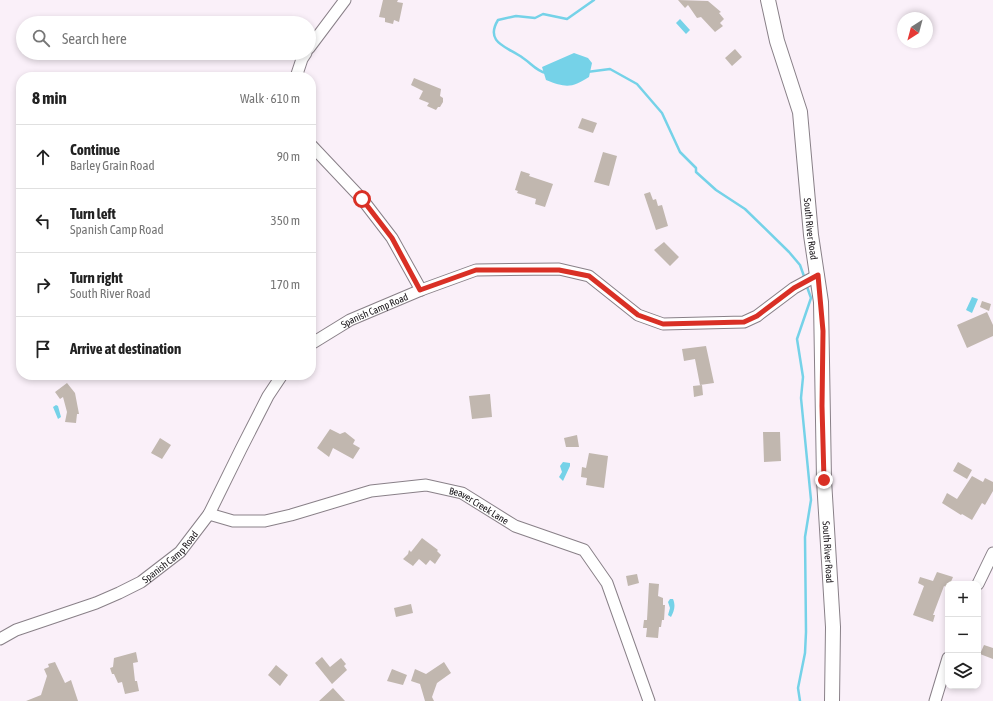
<!DOCTYPE html>
<meta charset="utf-8">
<style>
body{margin:0;font-family:"Asap Condensed",sans-serif;background:#f2f2f2;color:#222}
.controls{position:absolute;right:12px;bottom:12px;display:grid;overflow:hidden;border-radius:8px;box-shadow:0 2px 6px #0003}
.controls button{width:36px;height:36px;display:grid;place-items:center;padding:0;border:0;border-bottom:1px solid #e0e0e0;background:#fff;color:#222;font:20px sans-serif}
.compass{position:absolute;left:897px;top:12px;width:36px;height:36px;border-radius:50%;background:#fff;box-shadow:0 2px 6px #0003;rotate:216deg}
.stop{position:absolute;width:12px;height:12px;margin:-9px;border:3px solid #d93025;border-radius:50%;background:#fff}
.stop.end{background:#d93025;border-color:#fff;box-shadow:0 1px 4px #0008}
.list{margin:0;padding:0;list-style:none}
h2{display:flex;justify-content:space-between;align-items:center;height:52px;margin:0;padding:0 16px;font-size:17px}
h2 small{font-size:13px;font-weight:400;color:#767676}
.list li{display:grid;grid-template-columns:26px 1fr auto;gap:12px;align-items:center;box-sizing:border-box;height:64px;padding:0 16px;border-top:1px solid #e0e0e0}
.list b{display:block;font-size:15px;white-space:nowrap}
.list p{margin:0;font-size:13px;white-space:nowrap;color:#767676}
.list em{font-size:13px;font-style:normal;color:#767676}
.icon{flex:none;width:22px;height:22px;fill:none;stroke:currentColor;stroke-width:2;stroke-linecap:round;stroke-linejoin:round}
.map{position:relative;flex:none;width:993px;height:701px;overflow:hidden}
.search{position:absolute;background:#fff;box-shadow:0 2px 6px #0003;left:16px;top:16px;width:300px;height:44px;display:flex;align-items:center;gap:10px;box-sizing:border-box;padding:0 14px;border-radius:22px;color:#767676;font-size:15px}
.panel{position:absolute;background:#fff;box-shadow:0 2px 6px #0003;left:16px;top:72px;width:300px;height:308px;border-radius:16px}
.map>svg:first-child{display:block}
.water{fill:#75d2e8}
.lines{fill:none;stroke-linecap:round;stroke-linejoin:round}
.stream{stroke:#75d2e8;stroke-width:2.5}
.building{fill:#c1b7af}
.minor-casing{stroke:#898088;stroke-width:13}
.major-casing{stroke:#898088;stroke-width:16}
.minor{stroke:#fff;stroke-width:11}
.major{stroke:#fff;stroke-width:14}
.route{stroke:#d93025;stroke-width:5}
.labels{text-anchor:middle;dominant-baseline:central;stroke-width:3;stroke-linejoin:round;paint-order:stroke}
.street-label{font-size:10px;fill:#161216;stroke:#faf0f9}
</style>
<div class="map">
<svg width="993" height="701" viewBox="0 0 993 701">
<rect width="100%" height="100%" fill="#faf0f9"/>
<path class="water" d="M680,19L690,30L686,34L676,23Z
M574,53L588,58L592,63L589,77C572,88 566,88 546,80L542,67Z
M972,297L978,299L972,313L966,310Z
M56,405L58,406L61,417L58,419L53,407Z
M563,462L570,463V466L563,481L559,477L562,472L560,466Z
M670,599H673C676,606 674,611 671,617L668,615L670,608L668,602Z"/>
<g class="lines">
<path class="stream" d="M587,72L610,69L637,84L662,113L680,152L696,168V172L716,190L745,209L789,252L800,265L805,279
M546,73C536,71 532,64 523,58C508,47 484,43 498,20L516,16L535,18L543,14L567,19L594,0
M800,701L798,688L805,653L806,632L805,537L811,500L801,398L803,377L797,339L811,298L806,284"/>
</g>
<path class="building" d="M383,0H398L397,2L403,3L399,22L394,20L393,24L385,22V18L379,17Z
M678,0L708,1L721,12L719,13L724,19L720,23L723,26L715,32L701,17L697,18L688,5L685,8Z
M735,49L742,57L732,66L725,58Z
M414,78L441,89L440,96L443,98V102L440,107H438L436,110L427,106L429,103L419,99L423,91L411,85Z
M582,118L597,123L593,133L578,128Z
M603,152L617,156L609,186L594,182Z
M521,171L530,174L529,176L553,184L545,207L535,204L536,199L517,193L518,191L515,190Z
M650,192L653,200L656,199L658,206L662,205L668,226L656,230L644,194Z
M664,242L679,257L670,266L654,250Z
M982,301L991,304L989,311L980,307Z
M987,312L993,325V336L967,348L957,325Z
M706,346L714,383L700,385L695,359L684,361L682,349Z
M67,383L75,393L79,414H77L76,423L65,422L67,412L63,397L60,399L55,392Z
M702,385L703,395L694,397L693,386Z
M490,394L492,417L472,419L469,396Z
M330,429L340,434L345,432L355,440L353,444L360,448L353,459L333,448L329,457L317,448Z
M763,432H780L781,461L764,462Z
M577,435L579,447H566L564,438Z
M160,438L171,445L162,459L151,453Z
M589,453L608,456L604,488L586,485L587,478L581,477L582,467L586,468Z
M958,462L972,470L967,479L953,471Z
M972,476L983,482L985,478L993,482V491L985,505L982,503L972,520L962,514L961,515L942,503L947,493L957,499Z
M422,538L438,550L437,551L441,555L435,564L430,560L426,565L419,559L413,566L403,559L408,554L409,550L411,552Z
M937,572L953,577L950,584H948V588L944,586L933,615H935L933,622L913,615L924,586L918,583L920,577L933,581Z
M637,574L639,583L628,586L626,576Z
M649,583L659,584L658,596L663,598V605H665L664,620H662L661,627H659L658,638L646,637L647,628H643L644,620H647Z
M411,604L413,613L396,617L394,608Z
M984,645L993,648V659L980,654Z
M136,652L138,662L133,663L135,681H137L139,691L125,694L122,682L118,683L114,674H112L110,668L113,667L114,658Z
M322,657L330,667L341,658L346,664L344,666L347,670L332,684L315,663Z
M55,662L65,683L71,680L78,701H26L41,695L47,676L44,669L49,667L48,664Z
M444,662L451,673L437,683L432,697L434,701H425L420,684L411,681L415,669L426,674Z
M276,665L288,675L280,686L268,675Z
M392,669L407,675L403,685L387,681Z
M333,688L345,701H319Z"/>
<g class="lines">
<defs>
<g id="minor">
<path d="M309,48L345,0"/>
<path d="M296,77L302,59L306,53"/>
<path d="M311,145L362,199L392,238L421,290"/>
<path id="s1" d="M311,344L350,320L421,290L476,270L559,269L589,276L638,315L663,324L744,322L757,316L794,288L818,275"/>
<path id="s2" d="M209,514L233,521H265L291,515L371,491L426,485L462,493L515,526L584,550L607,583L649,701"/>
<path d="M978,584L993,553"/>
<path id="s3" d="M0,639L16,630L96,603L119,593L141,582L180,552L209,514L241,449L268,396L282,375"/>
<path d="M935,701L948,658"/>
</g>
<g id="major">
<path id="s4" d="M768,0L777,41L800,112L811,235L821,302L824,480L833,627L832,701"/>
</g>
</defs>
<use href="#minor" class="minor-casing"/>
<use href="#major" class="major-casing"/>
<use href="#minor" class="minor"/>
<use href="#major" class="major"/>
</g>
<g class="lines">
<path class="route" d="M362,199L392,238L420,290L476,270H559L589,276L638,315L663,324L744,322L757,316L794,288L818,275L823,331L822,406L824,480"/>
</g>
<g class="labels">
<g class="street-label">
<text stroke="none"><textPath href="#s4" startOffset="234">South River Road</textPath></text>
<text stroke="none"><textPath href="#s1" startOffset="72">Spanish Camp Road</textPath></text>
<text stroke="none"><textPath href="#s2" startOffset="280">Beaver Creek Lane</textPath></text>
<text stroke="none"><textPath href="#s4" startOffset="558">South River Road</textPath></text>
<text stroke="none"><textPath href="#s3" startOffset="191">Spanish Camp Road</textPath></text>
</g>
</g>
</svg>
<div class="controls">
<button>+</button>
<button>−</button>
<button><svg class="icon" aria-label="layers" viewBox="0 0 24 24"><path d="M12 4l9 5-9 5-9-5zM3 14l9 5 9-5"/></svg></button>
</div>
<svg class="compass" viewBox="-18 -18 36 36"><path d="M0-13l5 13h-10z" fill="#e53935"/><path d="M0 13l5-13h-10z" fill="#767676"/></svg>
<div class="stop" style="left:362px;top:199px"></div>
<div class="stop end" style="left:824px;top:480px"></div>
<div class="search"><svg class="icon" aria-label="search" viewBox="0 0 24 24"><circle cx="10" cy="10" r="6"/><path d="M15 15l6 6"/></svg>Search here</div>
<section class="panel">
<h2>8 min<small>Walk · 610 m</small></h2>
<ul class="list">
<li><svg class="icon" aria-label="ahead" viewBox="0 0 24 24"><path d="M12 20V5M6 11l6-6 6 6"/></svg><div><b>Continue</b><p>Barley Grain Road</p></div><em>90 m</em></li>
<li><svg class="icon" aria-label="left" viewBox="0 0 24 24"><path d="M17 20v-9H6M10 6l-5 5 5 5"/></svg><div><b>Turn left</b><p>Spanish Camp Road</p></div><em>350 m</em></li>
<li><svg class="icon" aria-label="right" viewBox="0 0 24 24"><path d="M7 20v-9h11M14 6l5 5-5 5"/></svg><div><b>Turn right</b><p>South River Road</p></div><em>170 m</em></li>
<li><svg class="icon" aria-label="arrive" viewBox="0 0 24 24"><path d="M6 21V4h12l-3 4 3 4H6"/></svg><div><b>Arrive at destination</b></div></li>
</ul>
</section>
</div>
